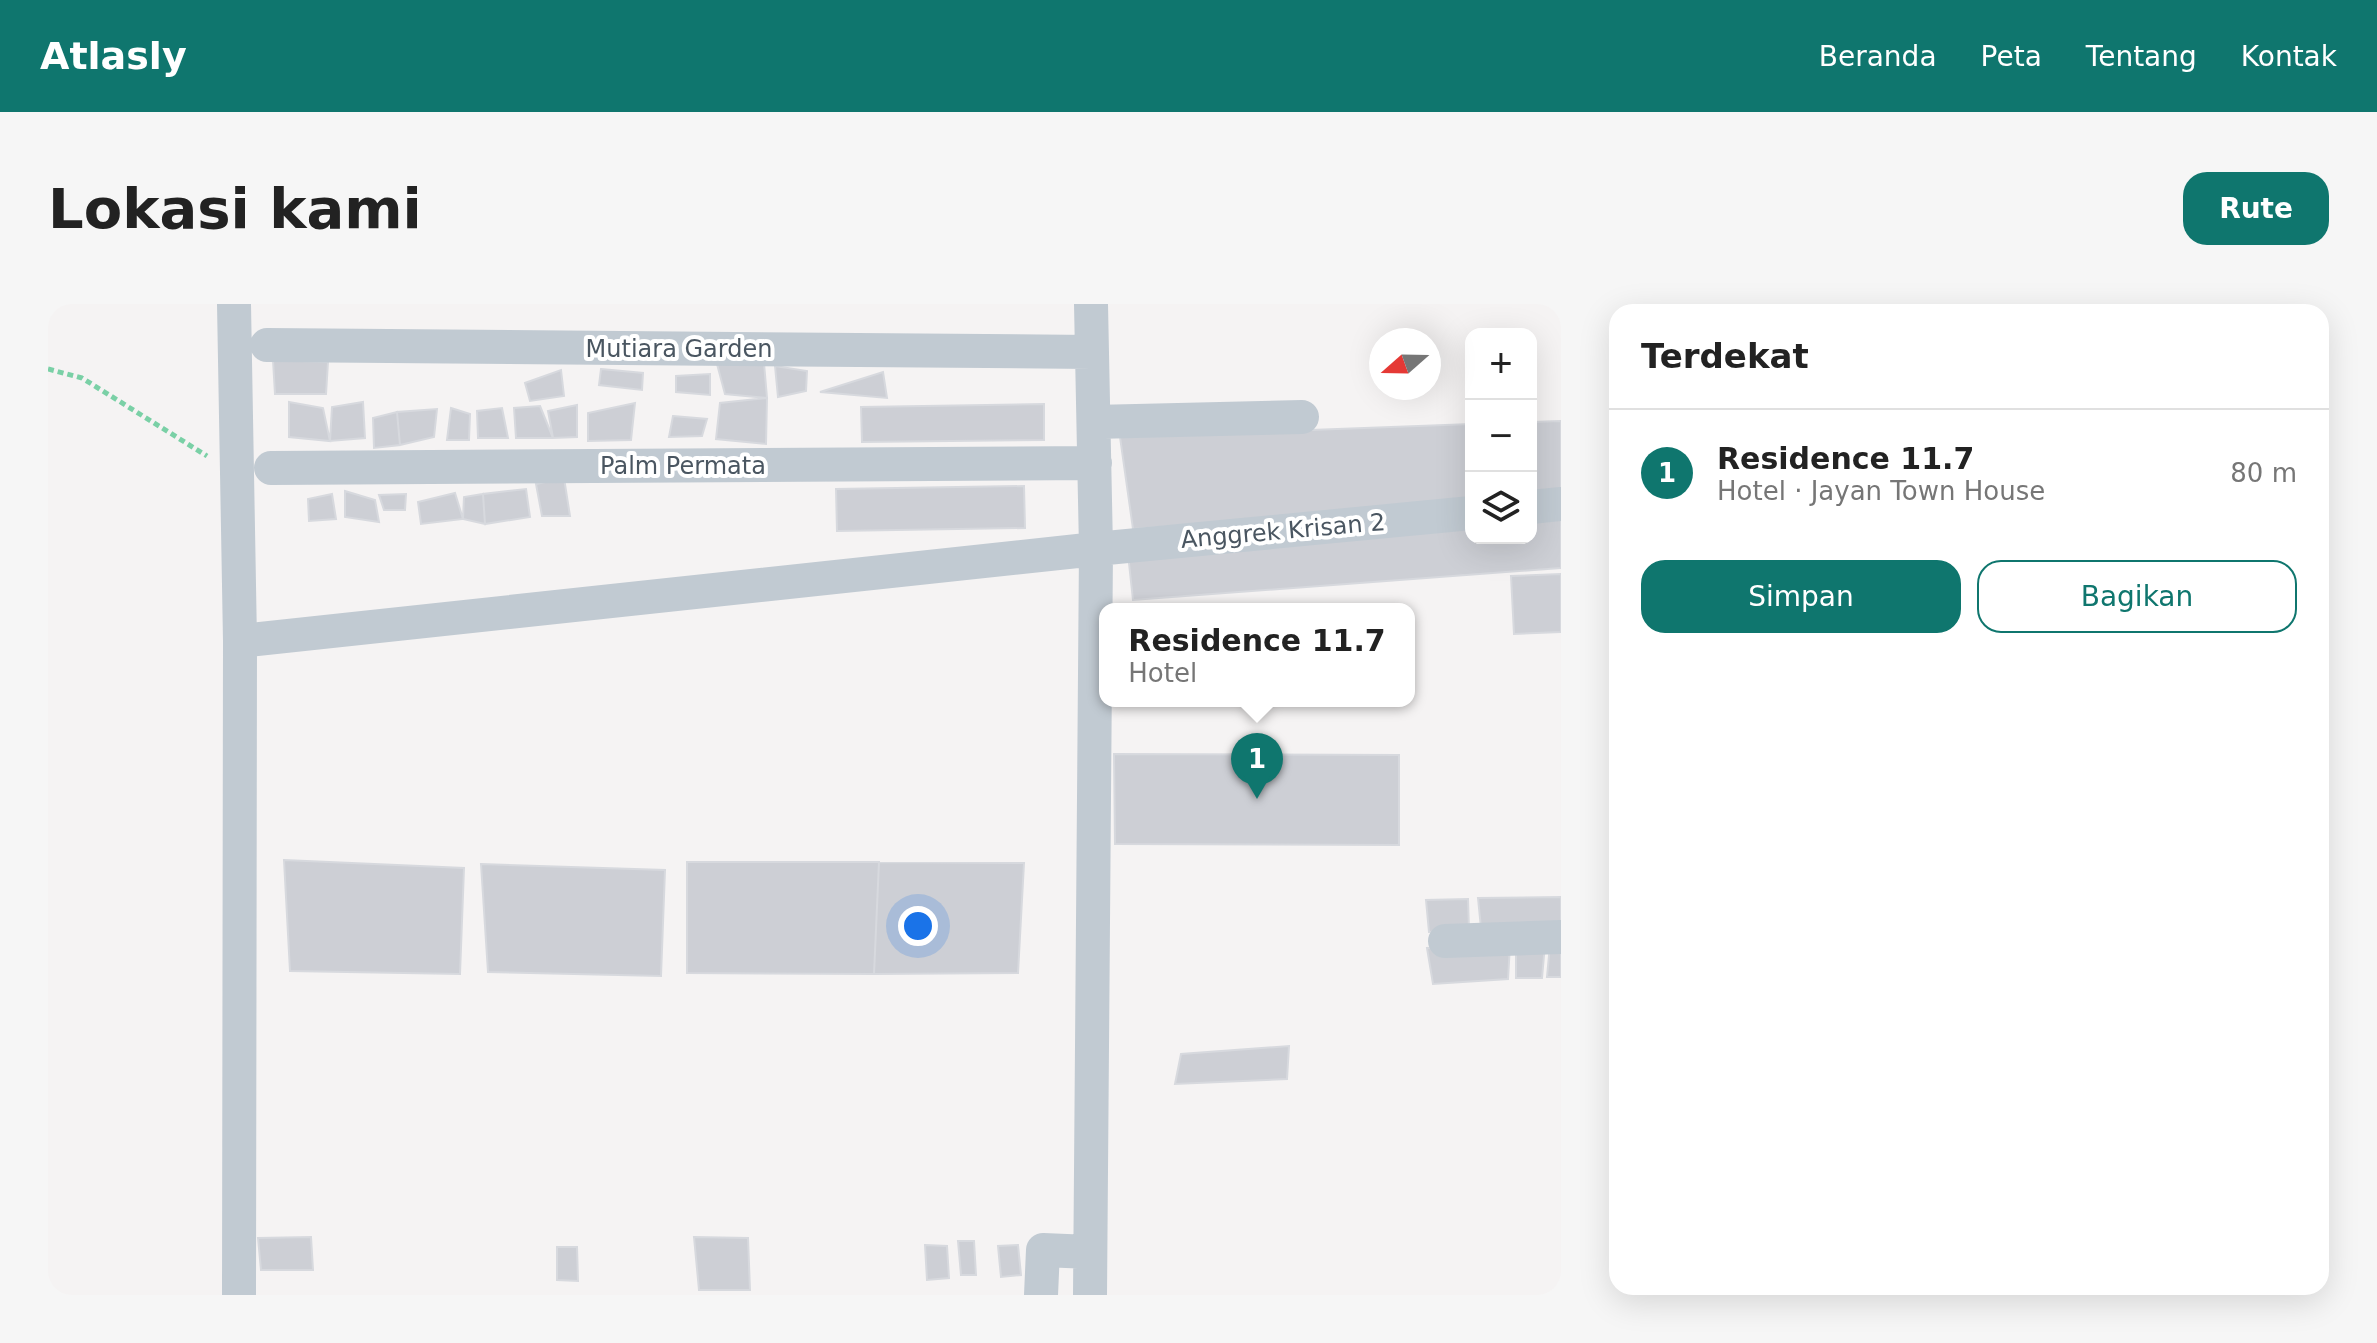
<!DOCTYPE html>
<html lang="id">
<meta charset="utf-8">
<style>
body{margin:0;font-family:"DejaVu Sans",sans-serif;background:#f6f6f6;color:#222}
.controls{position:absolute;right:24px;top:24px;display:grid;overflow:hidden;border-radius:16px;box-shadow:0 8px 32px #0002}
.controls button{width:72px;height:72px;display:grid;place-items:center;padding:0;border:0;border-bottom:2px solid #e0e0e0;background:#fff;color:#222;font:40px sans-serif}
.compass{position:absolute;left:1321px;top:24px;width:72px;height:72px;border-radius:50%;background:#fff;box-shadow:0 8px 32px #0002;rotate:250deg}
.you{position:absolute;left:870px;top:622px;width:28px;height:28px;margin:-20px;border:6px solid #fff;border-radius:50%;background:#1a73e8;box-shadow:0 0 0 12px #1a73e833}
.badge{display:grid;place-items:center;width:52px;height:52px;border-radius:50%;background:#0f766e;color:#fff;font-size:26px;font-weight:700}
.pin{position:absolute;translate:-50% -66px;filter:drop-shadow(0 2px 4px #0008)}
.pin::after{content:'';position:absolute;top:42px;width:28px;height:24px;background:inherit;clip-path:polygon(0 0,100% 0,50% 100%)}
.popup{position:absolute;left:1051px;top:299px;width:316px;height:104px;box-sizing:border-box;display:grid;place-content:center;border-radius:16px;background:#fff;filter:drop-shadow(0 2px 6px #0005);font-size:26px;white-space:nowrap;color:#767676}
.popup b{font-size:30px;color:#222}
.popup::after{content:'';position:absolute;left:50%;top:100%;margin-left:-16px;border:16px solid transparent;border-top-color:#fff}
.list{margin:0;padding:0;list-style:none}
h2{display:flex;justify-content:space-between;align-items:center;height:104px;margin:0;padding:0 32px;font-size:34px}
h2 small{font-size:26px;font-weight:400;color:#767676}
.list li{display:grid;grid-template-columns:52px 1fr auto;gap:24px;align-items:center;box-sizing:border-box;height:128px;padding:0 32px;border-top:2px solid #e0e0e0}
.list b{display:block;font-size:30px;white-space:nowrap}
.list p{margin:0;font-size:26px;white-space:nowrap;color:#767676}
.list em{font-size:26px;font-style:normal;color:#767676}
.actions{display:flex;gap:16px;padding:24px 32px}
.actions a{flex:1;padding:18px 0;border:2px solid #0f766e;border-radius:24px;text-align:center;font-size:28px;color:#0f766e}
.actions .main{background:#0f766e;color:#fff}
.icon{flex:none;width:44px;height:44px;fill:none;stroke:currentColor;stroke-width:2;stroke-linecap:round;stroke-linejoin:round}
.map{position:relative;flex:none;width:1513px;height:991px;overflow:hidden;border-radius:24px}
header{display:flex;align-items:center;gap:48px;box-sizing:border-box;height:112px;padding:0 40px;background:#0f766e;color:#fff}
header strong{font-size:38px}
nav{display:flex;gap:44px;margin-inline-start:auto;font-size:28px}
.intro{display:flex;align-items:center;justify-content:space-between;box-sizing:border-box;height:192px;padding:0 48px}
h1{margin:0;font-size:56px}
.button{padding:20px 36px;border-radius:24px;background:#0f766e;color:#fff;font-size:28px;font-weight:700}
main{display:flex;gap:48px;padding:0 48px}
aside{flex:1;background:#fff;border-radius:24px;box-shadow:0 8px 32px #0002}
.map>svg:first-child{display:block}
.building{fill:#cdcfd5;stroke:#d7d9de;stroke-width:2}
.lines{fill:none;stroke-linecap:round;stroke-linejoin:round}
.path{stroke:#7ad0a6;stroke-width:5;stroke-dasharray:6 4;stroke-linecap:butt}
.minor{stroke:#c1cad2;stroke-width:34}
.labels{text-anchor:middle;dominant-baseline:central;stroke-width:8;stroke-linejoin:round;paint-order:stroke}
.street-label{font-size:24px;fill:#4a5661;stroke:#fff}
</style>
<header>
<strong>Atlasly</strong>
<nav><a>Beranda</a><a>Peta</a><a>Tentang</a><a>Kontak</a></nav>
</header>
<div class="intro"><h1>Lokasi kami</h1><a class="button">Rute</a></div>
<main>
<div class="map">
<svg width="1513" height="991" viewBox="0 0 1513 991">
<rect width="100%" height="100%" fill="#f5f3f3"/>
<path class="building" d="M225,56L280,58L278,90H227Z
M716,59L719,94L677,90L669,60Z
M727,62L759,67L758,87L730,93Z
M553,65L595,69L594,86L551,81Z
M513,66L516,92L482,97L477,79Z
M835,68L839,94L772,88Z
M662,70V91L628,88V72Z
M719,94L718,140L668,135L672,99Z
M241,98L275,104L282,137L241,133Z
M315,98L317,134L282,137L284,103Z
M587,99L583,136L540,137V109Z
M996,100V136L814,138L813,103Z
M529,101V133L505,134L500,107Z
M492,102L505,134H468L466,104Z
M403,104L422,110L421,136H399Z
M454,104L460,134H430L429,107Z
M389,105L386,133L352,141L349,108Z
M349,108L352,141L326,144L325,114Z
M625,112L659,115L654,132L621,133Z
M1513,117V195L1483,197V118Z
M1423,120V201L1085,225L1072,133Z
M516,174L522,212H494L488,180Z
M976,182L977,224L789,227L788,185Z
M478,185L482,213L437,220L435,190Z
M297,187L327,196L331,218L297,213Z
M407,189L415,215L373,220L370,198Z
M284,190L288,215L261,217L260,195Z
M358,190L357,206H336L331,191Z
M435,190L437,220L415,215L416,193Z
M1513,208V264L1085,296L1080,250L1423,216V234H1483V211Z
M1513,270V328L1466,330L1463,272Z
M1066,450L1351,451V541L1067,540Z
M236,556L416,564L412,670L242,667Z
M639,558H831L826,670L639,669Z
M831,558L976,559L970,669L826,670Z
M433,560L617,566L613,672L440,668Z
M1513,593V623L1433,624L1430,594Z
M1420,595L1421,626L1381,628L1378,596Z
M1497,640L1494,674H1468V641Z
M1513,640V673H1499L1502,641Z
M1462,641L1460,675L1385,680L1379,644Z
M1241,742L1239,775L1127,780L1133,750Z
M263,933L265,966H213L210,934Z
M646,933L700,934L702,986H651Z
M910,937H926L928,971H913Z
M877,941L899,942L901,974L879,976Z
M970,941L973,971L953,973L950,942Z
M509,943H529L530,977L509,976Z"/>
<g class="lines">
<path class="path" d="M0,65L34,74L159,152"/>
<path class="minor" d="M186,0L192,337L191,991
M219,41L1044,48
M1046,118L1254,113
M223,164L1047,159
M1483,203L1513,200
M192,337L1048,245L1423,209
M1397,637L1513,633
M993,991L995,946L1042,948
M1042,991L1048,245L1043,0"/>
</g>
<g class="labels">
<g class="street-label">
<text x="631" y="45">Mutiara Garden</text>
<text x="635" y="162">Palm Permata</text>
<text transform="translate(1235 227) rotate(-5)">Anggrek Krisan 2</text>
</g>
</g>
</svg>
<div class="controls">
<button>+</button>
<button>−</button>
<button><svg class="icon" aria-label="layers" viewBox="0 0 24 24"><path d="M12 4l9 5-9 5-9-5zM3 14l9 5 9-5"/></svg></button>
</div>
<svg class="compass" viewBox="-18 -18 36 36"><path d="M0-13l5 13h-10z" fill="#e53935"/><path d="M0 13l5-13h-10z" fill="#767676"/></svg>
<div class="you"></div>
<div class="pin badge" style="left:1209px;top:495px">1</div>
<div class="popup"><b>Residence 11.7</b>Hotel</div>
</div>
<aside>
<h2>Terdekat<small></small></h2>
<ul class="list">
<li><span class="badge">1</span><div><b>Residence 11.7</b><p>Hotel · Jayan Town House</p></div><em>80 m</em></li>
</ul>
<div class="actions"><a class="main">Simpan</a><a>Bagikan</a></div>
</aside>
</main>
